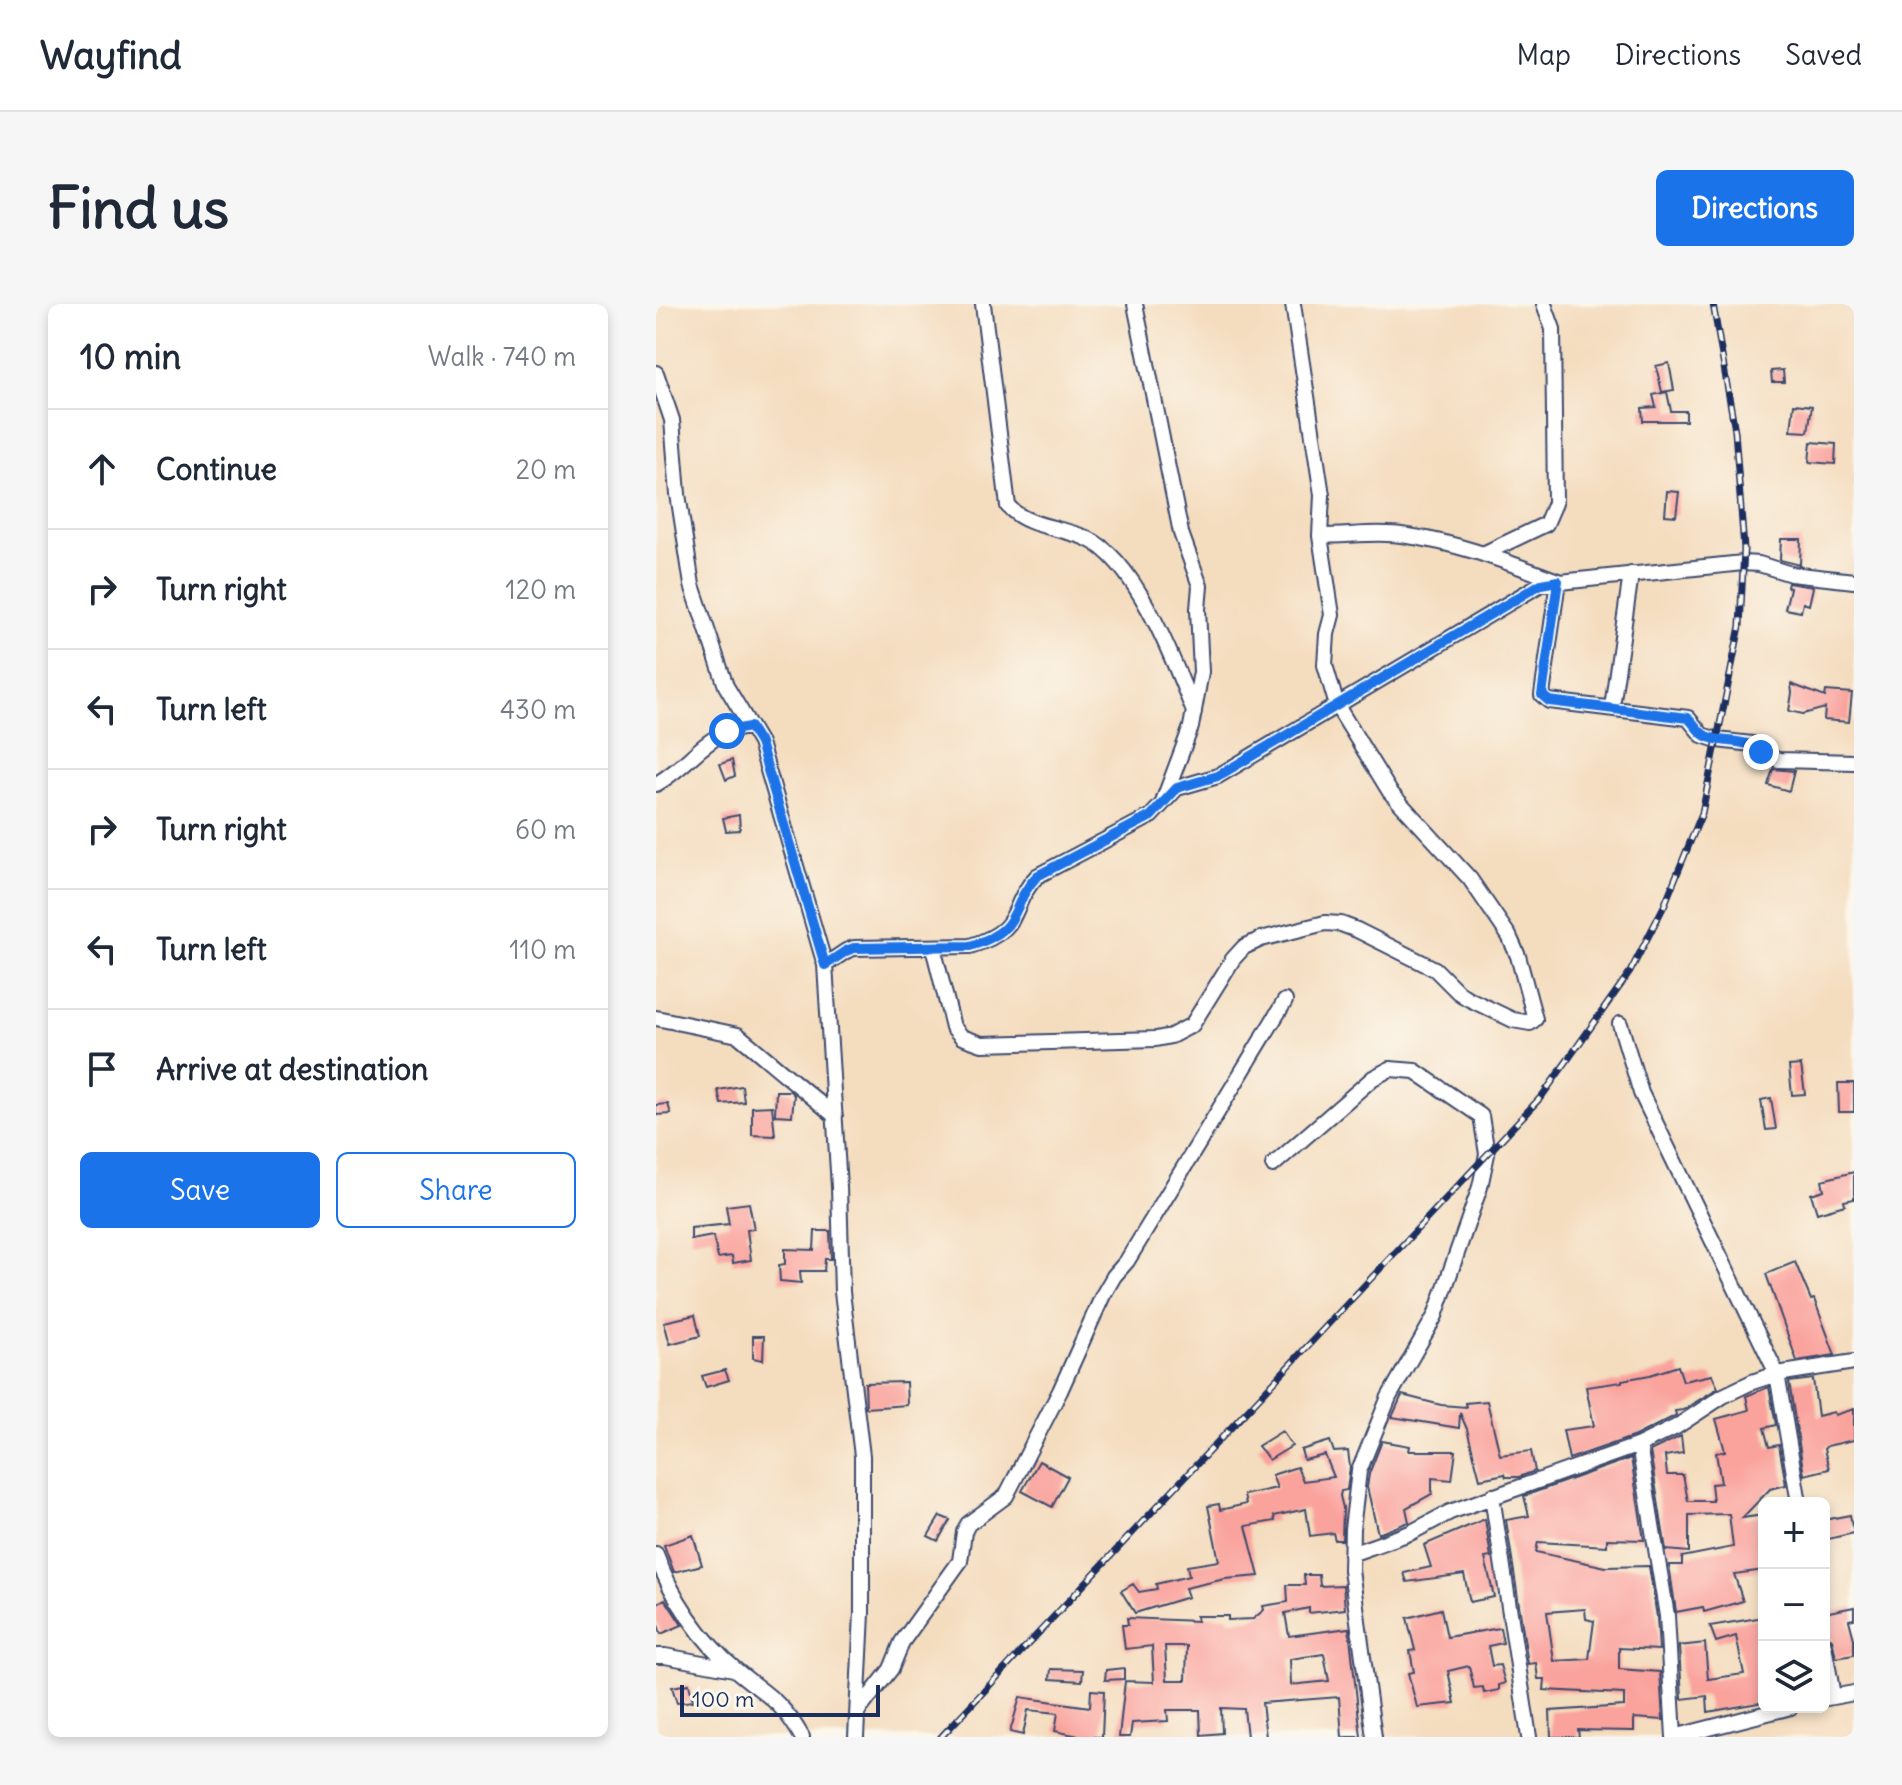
<!DOCTYPE html>
<meta charset="utf-8">
<style>
body{margin:0;font-family:Delius,sans-serif;background:#f6f6f7;color:#1f2937}
.controls{position:absolute;right:24px;bottom:24px;display:grid;overflow:hidden;border-radius:12px;box-shadow:0 4px 12px #0003}
.controls button{width:72px;height:72px;display:grid;place-items:center;padding:0;border:0;border-bottom:2px solid #e0e1e3;background:#fff;color:#1f2937;font:40px sans-serif}
.scale{position:absolute;left:24px;bottom:20px;width:200px;box-sizing:border-box;padding-left:8px;border:4px solid #1b2f5e;border-top:0;font-size:22px;line-height:28px;white-space:nowrap;color:#1b2f5e;-webkit-text-stroke:6px #fbf7ec;paint-order:stroke}
.stop{position:absolute;width:24px;height:24px;margin:-18px;border:6px solid #1a73e8;border-radius:50%;background:#fff}
.stop.end{background:#1a73e8;border-color:#fff;box-shadow:0 2px 8px #0008}
.list{margin:0;padding:0;list-style:none}
h2{display:flex;justify-content:space-between;align-items:center;height:104px;margin:0;padding:0 32px;font-size:34px}
h2 small{font-size:26px;font-weight:400;color:#747a83}
.list li{display:grid;grid-template-columns:52px 1fr auto;gap:24px;align-items:center;box-sizing:border-box;height:120px;padding:0 32px;border-top:2px solid #e0e1e3}
.list b{display:block;font-size:30px;white-space:nowrap}
.list em{font-size:26px;font-style:normal;color:#747a83}
.actions{display:flex;gap:16px;padding:24px 32px}
.actions a{flex:1;padding:18px 0;border:2px solid #1a73e8;border-radius:12px;text-align:center;font-size:28px;color:#1a73e8}
.actions .main{background:#1a73e8;color:#fff}
.icon{flex:none;width:44px;height:44px;fill:none;stroke:currentColor;stroke-width:2;stroke-linecap:round;stroke-linejoin:round}
.map{position:relative;flex:none;width:1198px;height:1433px;overflow:hidden;border-radius:12px}
header{display:flex;align-items:center;gap:48px;box-sizing:border-box;height:112px;padding:0 40px;background:#fff;border-bottom:2px solid #e0e1e3}
header strong{font-size:38px}
nav{display:flex;gap:44px;margin-inline-start:auto;font-size:28px}
.intro{display:flex;align-items:center;justify-content:space-between;box-sizing:border-box;height:192px;padding:0 48px}
h1{margin:0;font-size:56px}
.button{padding:20px 36px;border-radius:12px;background:#1a73e8;color:#fff;font-size:28px;font-weight:700}
main{display:flex;gap:48px;padding:0 48px}
aside{flex:1;background:#fff;border-radius:12px;box-shadow:0 4px 12px #0003}
.map>svg:first-child{display:block}
.building{fill:#faa29c;fill-rule:evenodd}
.lines{fill:none;stroke-linecap:round;stroke-linejoin:round}
.street-casing{stroke:#3c496c;stroke-width:18}
.street{stroke:#fff;stroke-width:14}
.rail-casing{stroke:#1b2f5e;stroke-width:7}
.rail{stroke:#fbf7ec;stroke-width:4;stroke-dasharray:12;stroke-linecap:butt}
.route{stroke:#1a73e8;stroke-width:10}
</style>
<header>
<strong>Wayfind</strong>
<nav><a>Map</a><a>Directions</a><a>Saved</a></nav>
</header>
<div class="intro"><h1>Find us</h1><a class="button">Directions</a></div>
<main>
<aside>
<h2>10 min<small>Walk · 740 m</small></h2>
<ul class="list">
<li><svg class="icon" aria-label="ahead" viewBox="0 0 24 24"><path d="M12 20V5M6 11l6-6 6 6"/></svg><div><b>Continue</b></div><em>20 m</em></li>
<li><svg class="icon" aria-label="right" viewBox="0 0 24 24"><path d="M7 20v-9h11M14 6l5 5-5 5"/></svg><div><b>Turn right</b></div><em>120 m</em></li>
<li><svg class="icon" aria-label="left" viewBox="0 0 24 24"><path d="M17 20v-9H6M10 6l-5 5 5 5"/></svg><div><b>Turn left</b></div><em>430 m</em></li>
<li><svg class="icon" aria-label="right" viewBox="0 0 24 24"><path d="M7 20v-9h11M14 6l5 5-5 5"/></svg><div><b>Turn right</b></div><em>60 m</em></li>
<li><svg class="icon" aria-label="left" viewBox="0 0 24 24"><path d="M17 20v-9H6M10 6l-5 5 5 5"/></svg><div><b>Turn left</b></div><em>110 m</em></li>
<li><svg class="icon" aria-label="arrive" viewBox="0 0 24 24"><path d="M6 21V4h12l-3 4 3 4H6"/></svg><div><b>Arrive at destination</b></div></li>
</ul>
<div class="actions"><a class="main">Save</a><a>Share</a></div>
</aside>
<div class="map">
<svg width="1198" height="1433" viewBox="0 0 1198 1433">
<rect width="100%" height="100%" fill="#fbf7ec"/>
<filter id="ink" filterUnits="userSpaceOnUse"><feTurbulence type="fractalNoise" baseFrequency=".0125" numOctaves="2"/><feDisplacementMap in="SourceGraphic" scale="16" xChannelSelector="R" yChannelSelector="G"/><feConvolveMatrix kernelMatrix="1 2 1 2 8 2 1 2 1" color-interpolation-filters="sRGB"/></filter>
<filter id="wash" filterUnits="userSpaceOnUse"><feTurbulence type="fractalNoise" baseFrequency=".006" numOctaves="4" result="noise"/><feDisplacementMap in="SourceGraphic" scale="32" xChannelSelector="R" yChannelSelector="G"/><feGaussianBlur stdDeviation="1.8" result="paint"/><feColorMatrix in="noise" values="0 0 0 0 0 0 0 0 0 0 0 0 0 0 0 0 0 1.4 0 .05"/><feComposite in="paint" operator="in"/></filter>
<g filter="url(#wash)">
<rect width="100%" height="100%" fill="#f4dcbe"/>
<g id="blocks">
<path class="building" d="M1013,59L1018,86L1006,88L1000,62Z
M1127,66L1128,78H1116L1115,67Z
M1011,88L1015,107H1030V117H987L986,104L1000,103L997,91Z
M1138,100L1156,102L1152,128L1135,127Z
M1155,138L1180,140L1179,160L1153,158Z
M1011,187L1023,188L1020,212L1009,211Z
M1125,235H1145L1144,261L1124,256Z
M1132,279L1157,283L1153,301L1147,299L1145,308L1129,305L1134,284L1131,283Z
M1135,380L1169,393L1170,387L1196,389L1193,418L1168,416L1169,404L1147,410L1133,407L1136,389Z
M76,456L79,472L70,476L64,460Z
M1117,465L1138,467L1133,487L1112,481Z
M83,511L84,526L70,527L67,514Z
M1145,761L1149,790L1136,791L1133,762Z
M1182,779H1198V808H1183Z
M86,782L88,798L65,800L62,786Z
M120,787H134L138,791L136,812L119,811Z
M1115,794L1120,825L1110,826L1105,796Z
M12,800L15,810L0,811V801Z
M116,802L119,832L96,831V803Z
M1198,868V895L1188,897L1189,901L1161,909L1155,890L1168,886L1166,876Z
M93,899L98,925L91,926L95,956L77,959L76,952L62,954L57,932L35,936V924L73,920L70,902Z
M159,927H174L175,955H169L168,967H144L145,979L124,977L123,961L129,960V945L158,946Z
M1139,958L1155,996L1158,995L1179,1051L1141,1057L1110,970Z
M39,1011L44,1032L14,1040L8,1018Z
M97,1032H108L107,1056L97,1054Z
M1022,1062L1027,1077L1056,1071L1062,1084L1027,1106L1019,1107L1020,1111L1015,1114L979,1132L913,1155L907,1126L938,1122L930,1083L966,1078V1076L994,1071Z
M69,1066L73,1076L50,1083L46,1072Z
M1157,1075L1162,1112L1178,1108L1179,1111L1198,1105V1136L1171,1142L1168,1145L1173,1165L1148,1171L1133,1078Z
M250,1078L251,1101L210,1104L209,1079Z
M1113,1083L1120,1121L1108,1124L1113,1143L1123,1141L1130,1181L1114,1185L1086,1214L1108,1211V1266L1078,1270L1087,1297L1048,1308L1047,1303L1020,1308L1013,1261H1026V1253L1077,1243L1073,1210L1033,1211V1248L1010,1246L994,1147L1025,1132L1027,1149L1009,1152L1011,1171H1027L1032,1197H1057L1055,1180L1065,1179L1060,1149L1069,1147L1060,1115L1093,1106L1090,1092Z
M746,1091L785,1101L810,1103L809,1099L831,1097L844,1151L875,1147L879,1167L863,1173H850L849,1170L824,1175L811,1125L804,1109L803,1124L736,1113Z
M626,1127L636,1142L613,1156L602,1142Z
M674,1137L678,1148L692,1147L694,1163L691,1186L685,1187L684,1192L687,1204L686,1236H679L677,1229L654,1232L650,1205L618,1212L619,1217L590,1222L603,1272L569,1275L529,1284L532,1293L479,1309L465,1287L477,1280L483,1288L501,1285L500,1280L533,1272L531,1262L563,1257L552,1202L563,1200L564,1206L590,1200L588,1191L621,1184L616,1171L641,1163L647,1177L678,1173L669,1151L648,1156L645,1146Z
M726,1137L754,1142L753,1147H800L796,1176L776,1174V1190L750,1204L753,1218L722,1230L711,1183L713,1170Z
M975,1154L988,1236L951,1235V1242L882,1238L880,1248L950,1263L993,1262L1001,1313L1003,1346L963,1344V1365L1004,1368L1007,1416L978,1414V1427L922,1426L923,1433H895L894,1407L968,1402V1390L888,1386L889,1375H882L880,1359L872,1360L850,1216L873,1212L868,1192ZM929,1305L930,1315L938,1317L933,1355L898,1357L891,1308Z
M383,1157L412,1173L396,1203L366,1187Z
M1194,1211L1198,1229L1168,1236V1216Z
M284,1212L294,1216L282,1237L272,1232Z
M829,1215L835,1253L829,1254L838,1293L814,1298L808,1270L751,1278L748,1269L775,1263L768,1241Z
M37,1231L46,1261L18,1268L8,1241Z
M648,1271H663L664,1282L687,1281L689,1305L653,1309V1304L629,1309L633,1332L693,1324L705,1433H686L683,1393L606,1399L610,1433H591L588,1405L565,1404L566,1429L545,1431L544,1406H511L512,1417L476,1419L474,1433H463L469,1377L498,1378L496,1342L469,1345L466,1321H472L471,1314L541,1317L540,1312H572V1316L597,1315L608,1306L607,1302L632,1298L631,1281H649ZM509,1342H531L530,1376H511ZM668,1350L673,1377L635,1381L634,1355Z
M9,1295L26,1321L5,1330L0,1315V1300Z
M1198,1303V1315L1193,1316L1198,1335V1351L1180,1354L1176,1335L1170,1331L1168,1309Z
M785,1305L791,1333L844,1324L847,1339L832,1342L836,1362L844,1361L849,1379L843,1381V1386L828,1389L827,1383L818,1384L813,1362L792,1367L799,1399L761,1403L752,1369L758,1368L754,1347L759,1346L751,1314Z
M1108,1313V1324L1105,1325L1108,1338V1398L1052,1408L1051,1392L1026,1395L1023,1342L1049,1339L1052,1375L1088,1370L1080,1332L1060,1338L1054,1322Z
M468,1364V1375L449,1376L450,1366Z
M395,1365L427,1366L426,1377L394,1375Z
M33,1380L37,1397L21,1399L16,1383Z
M435,1386L448,1387L446,1433H427L399,1427L402,1409L372,1406L367,1431L354,1428L364,1393L434,1403Z"/>
</g>
</g>
<g filter="url(#ink)">
<use href="#blocks" fill-opacity="0" stroke="#3c496c" stroke-width="2"/>
<g class="lines">
<defs>
<path id="street" d="M327,0L352,202C370,223 405,223 430,234C480,255 519,360 538,408
M479,0L525,229L544,282L542,305L545,368L535,423L508,495
M0,69L16,116L22,190L36,281L70,382L104,439L169,661L183,883L186,988L206,1152V1309L200,1433
M664,232C694,232 723,227 752,232C804,239 853,259 902,277L886,391L893,397L1032,414L1046,431L1061,436L1096,440L1113,453L1123,456L1198,458
M827,250L890,220L899,199L897,25L888,0
M956,403L975,270
M0,480C25,467 43,441 68,429C76,425 85,424 94,423
M277,643L297,723L306,733L326,740L500,735L515,732L536,721L577,655L588,643L605,635L669,619L685,620L701,626L779,665L802,688L811,694L857,716L874,719L879,715L862,652L853,632L814,575L734,488L681,402L669,361L671,330L676,311L664,232L666,191L637,0
M169,661L190,647L198,644L314,642C370,625 351,604 381,572L495,512L521,484L562,472L885,280L1087,259L1103,260L1135,270L1198,277
M0,714L82,731L179,812
M964,720L985,789L1121,1070L1143,1199
M617,861L717,774L734,765L759,767L825,812L831,850L824,883L779,1012L733,1093L703,1167L696,1225L695,1266L718,1433
M983,1141L1011,1312L1018,1433
M836,1192L873,1433
M0,1250C15,1293 45,1337 81,1367C111,1392 126,1397 146,1433
M695,1250L754,1229L794,1208L983,1141L1020,1123L1067,1092L1096,1078L1121,1070L1198,1058
M1168,1341L1177,1392
M0,1352H9L78,1365
M1171,1394L1198,1389
M203,1406L235,1365L246,1338L304,1257L308,1228L312,1220L350,1192L404,1087L447,991L458,972L471,957L629,697
M1018,1433L1135,1403"/>
</defs>
<use href="#street" class="street-casing"/>
<use href="#street" class="street"/>
<defs>
<path id="rail" d="M285,1433L886,792L974,668L1008,602L1046,509L1084,322L1088,245L1079,127L1057,0"/>
</defs>
<use href="#rail" class="rail-casing"/>
<use href="#rail" class="rail"/>
</g>
</g>
<g class="lines" filter="url(#ink)">
<path class="route" d="M71,427L94,423L104,439L169,661L190,647L198,644L314,642C370,625 351,604 381,572L495,512L521,484L562,472L885,280L902,277L886,391L893,397L1032,414C1039,420 1042,428 1050,432C1070,441 1089,433 1105,448"/>
</g>
</svg>
<div class="controls">
<button>+</button>
<button>−</button>
<button><svg class="icon" aria-label="layers" viewBox="0 0 24 24"><path d="M12 4l9 5-9 5-9-5zM3 14l9 5 9-5"/></svg></button>
</div>
<div class="scale">100 m</div>
<div class="stop" style="left:71px;top:427px"></div>
<div class="stop end" style="left:1105px;top:448px"></div>
</div>
</main>
